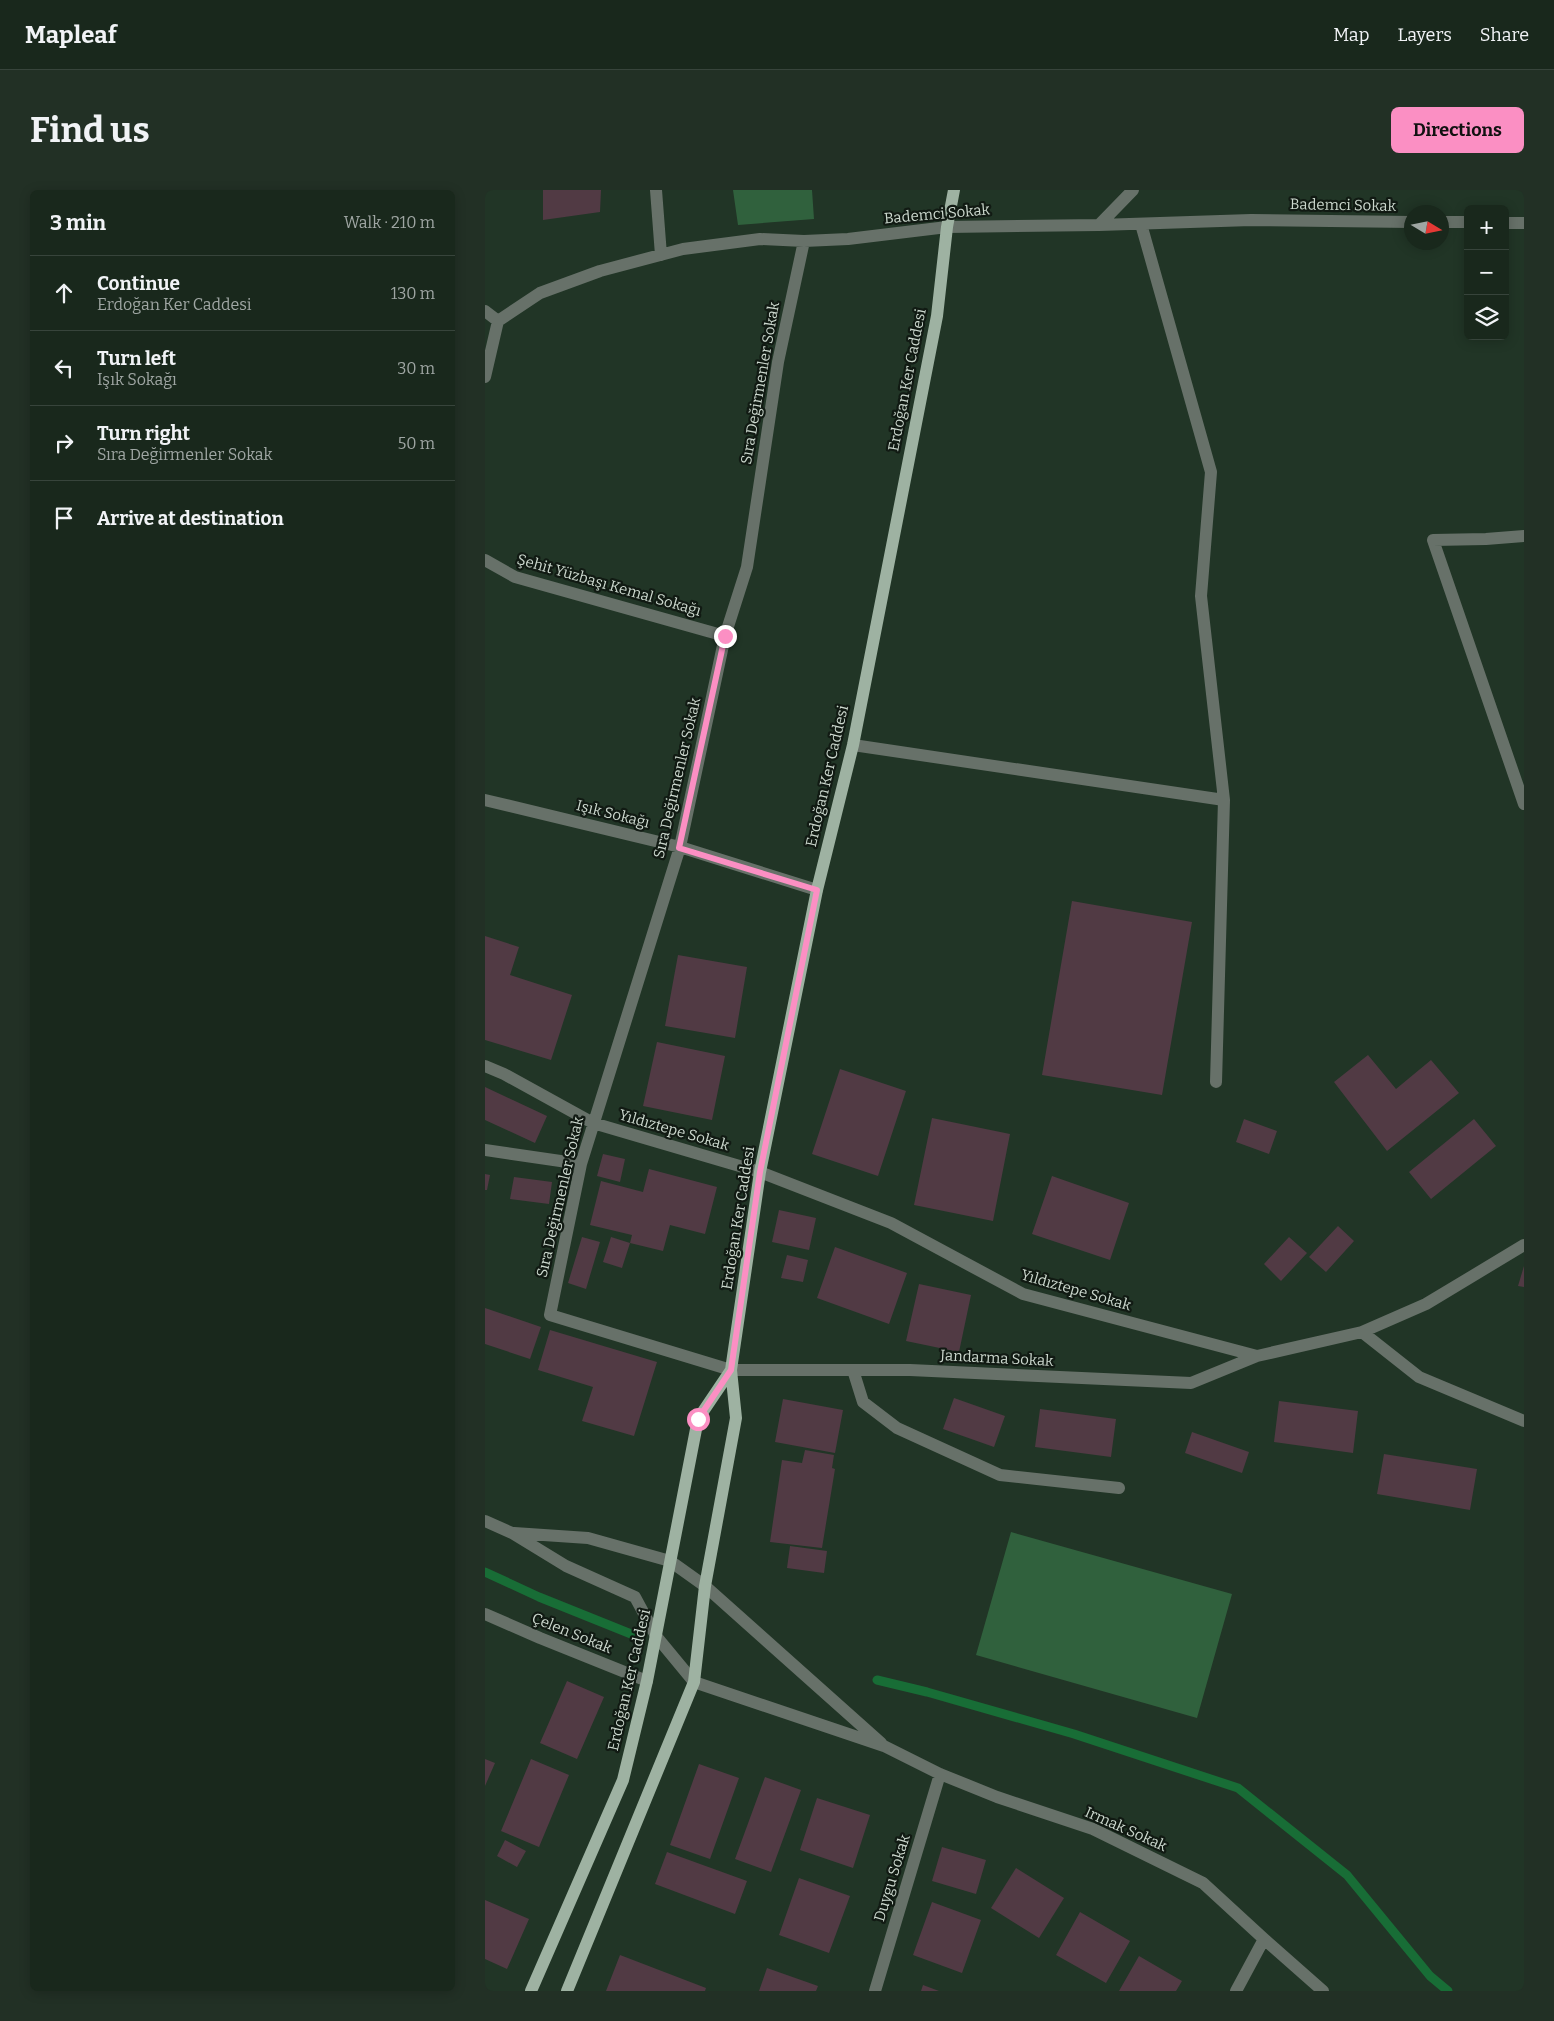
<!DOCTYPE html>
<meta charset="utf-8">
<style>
body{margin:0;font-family:Bitter,serif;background:#223025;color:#f1f3f6}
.controls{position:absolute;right:15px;top:15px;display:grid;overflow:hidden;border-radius:8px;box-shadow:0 2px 12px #0003}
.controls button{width:45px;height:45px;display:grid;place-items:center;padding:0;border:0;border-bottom:1px solid #37443b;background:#19281c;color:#f1f3f6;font:25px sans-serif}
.compass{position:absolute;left:919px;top:15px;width:45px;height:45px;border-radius:50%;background:#19281c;box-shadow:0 2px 12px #0003;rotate:100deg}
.stop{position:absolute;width:15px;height:15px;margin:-11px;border:4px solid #fb8fc3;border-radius:50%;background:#fff}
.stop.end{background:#fb8fc3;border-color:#fff;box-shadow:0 1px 5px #0008}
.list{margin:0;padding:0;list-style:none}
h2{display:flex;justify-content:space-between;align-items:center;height:65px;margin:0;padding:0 20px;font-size:21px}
h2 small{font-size:16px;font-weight:400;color:#9fa6a3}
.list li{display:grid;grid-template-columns:32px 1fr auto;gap:15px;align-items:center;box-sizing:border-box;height:75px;padding:0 20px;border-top:1px solid #37443b}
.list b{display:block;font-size:19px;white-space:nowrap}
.list p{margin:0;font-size:16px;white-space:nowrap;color:#9fa6a3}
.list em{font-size:16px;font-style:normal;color:#9fa6a3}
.icon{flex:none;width:28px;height:28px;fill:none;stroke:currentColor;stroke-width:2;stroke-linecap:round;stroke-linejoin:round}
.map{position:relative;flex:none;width:1039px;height:1801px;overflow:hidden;border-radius:8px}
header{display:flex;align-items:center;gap:30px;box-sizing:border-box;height:70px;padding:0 25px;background:#19281c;border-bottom:1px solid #37443b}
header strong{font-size:24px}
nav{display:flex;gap:28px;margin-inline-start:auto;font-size:18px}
.intro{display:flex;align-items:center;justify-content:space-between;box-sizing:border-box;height:120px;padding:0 30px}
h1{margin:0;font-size:35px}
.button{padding:12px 22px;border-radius:8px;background:#fb8fc3;color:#111;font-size:18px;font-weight:700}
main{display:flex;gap:30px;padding:0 30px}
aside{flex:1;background:#19281c;border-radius:8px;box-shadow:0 2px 12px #0003}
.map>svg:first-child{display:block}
.green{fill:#30613d}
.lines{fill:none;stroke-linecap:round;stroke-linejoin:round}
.stream{stroke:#186d36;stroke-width:9}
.building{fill:#513a44}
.minor{stroke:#677169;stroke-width:12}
.major{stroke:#9eb2a2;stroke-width:12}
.route{stroke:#fb8fc3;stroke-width:6}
.labels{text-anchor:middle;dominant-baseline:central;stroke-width:4.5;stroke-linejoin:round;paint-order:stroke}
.street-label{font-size:15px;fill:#ccd8ce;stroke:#111a13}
</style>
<header>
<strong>Mapleaf</strong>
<nav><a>Map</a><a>Layers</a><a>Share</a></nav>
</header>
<div class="intro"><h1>Find us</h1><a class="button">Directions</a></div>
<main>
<aside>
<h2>3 min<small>Walk · 210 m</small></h2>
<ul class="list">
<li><svg class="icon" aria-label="ahead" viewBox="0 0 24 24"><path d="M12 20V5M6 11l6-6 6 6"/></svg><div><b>Continue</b><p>Erdoğan Ker Caddesi</p></div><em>130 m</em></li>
<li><svg class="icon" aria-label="left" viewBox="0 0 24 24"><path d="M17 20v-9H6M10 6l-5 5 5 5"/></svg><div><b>Turn left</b><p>Işık Sokağı</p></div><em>30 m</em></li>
<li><svg class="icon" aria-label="right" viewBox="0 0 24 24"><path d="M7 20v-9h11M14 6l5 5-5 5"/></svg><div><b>Turn right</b><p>Sıra Değirmenler Sokak</p></div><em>50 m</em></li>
<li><svg class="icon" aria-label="arrive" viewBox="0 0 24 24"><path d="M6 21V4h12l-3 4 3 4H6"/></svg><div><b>Arrive at destination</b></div></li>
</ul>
</aside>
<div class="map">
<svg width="1039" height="1801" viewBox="0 0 1039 1801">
<rect width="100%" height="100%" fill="#213526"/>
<path class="green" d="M248,0H327L329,29L253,35Z
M526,1342L747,1404L712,1528L491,1465Z"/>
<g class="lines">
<path class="stream" d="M0,1382L54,1407L156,1448
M392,1490L442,1502L589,1544L753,1598L862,1685L945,1786L963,1801"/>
</g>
<path class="building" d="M58,0H116L115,22L58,30Z
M587,711L707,732L677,905L557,885Z
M0,746L34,757L25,785L87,805L66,870L0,850Z
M193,765L262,777L250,848L180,836Z
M172,852L240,866L227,930L158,916Z
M883,865L911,899L946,870L974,903L902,961L849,892Z
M355,879L421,901L393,986L327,964Z
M0,897L62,926L50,953L0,930Z
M447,928L525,944L508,1031L429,1015Z
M759,929L792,941L784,964L751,952Z
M989,929L1011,956L946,1009L924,982Z
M118,964L140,969L135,992L112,986Z
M164,979L232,997L220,1044L185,1035L178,1061L145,1053L137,1078L118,1072L126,1047L145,1053L147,1045L105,1035L116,991L158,1002Z
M0,984L5,985L2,1000H0Z
M567,986L644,1013L625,1070L547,1044Z
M29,987L67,992L64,1014L25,1009Z
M294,1020L331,1028L324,1060L287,1052Z
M853,1036L869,1051L841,1082L824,1067Z
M97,1047L115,1052L101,1099L83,1093Z
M804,1047L822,1063L796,1091L779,1074Z
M350,1057L422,1083L404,1134L332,1108Z
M302,1065L323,1070L318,1092L296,1088Z
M1039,1076V1097L1033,1096Z
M434,1094L486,1105L474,1162L421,1151Z
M0,1118L56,1137L45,1169L0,1154Z
M65,1140L172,1172L149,1246L97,1231L108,1197L53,1180Z
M469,1208L520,1226L509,1257L458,1239Z
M298,1209L358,1220L350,1263L290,1252Z
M794,1211L873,1221L868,1263L789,1252Z
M555,1219L631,1229L626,1267L550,1257Z
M707,1242L764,1262L757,1283L700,1263Z
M320,1260L349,1265L347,1278L350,1279L337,1358L285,1352L297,1270L317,1273Z
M899,1264L992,1279L985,1320L892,1304Z
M305,1356L342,1361L339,1383L302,1378Z
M82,1491L119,1507L92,1569L55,1553Z
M0,1569L10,1573L0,1596Z
M46,1569L84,1585L54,1657L16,1641Z
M214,1574L254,1588L225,1669L185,1655Z
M280,1587L316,1600L286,1682L250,1669Z
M332,1608L385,1625L368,1678L315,1660Z
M20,1650L41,1661L32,1677L12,1666Z
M457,1657L501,1670L491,1704L447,1691Z
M182,1662L262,1691L250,1724L170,1694Z
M531,1678L579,1708L554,1748L506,1718Z
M314,1688L365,1706L344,1763L294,1745Z
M0,1710L44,1729L22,1779L0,1769Z
M447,1712L496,1730L477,1783L428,1765Z
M595,1722L645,1751L621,1793L571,1765Z
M135,1765L221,1798L220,1801H121Z
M654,1766L697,1791L691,1801H634Z
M282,1778L333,1796L331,1801H274Z
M438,1795L454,1801H436Z"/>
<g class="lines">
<path class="minor" d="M171,0L176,65
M956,32H983
M1020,33H1039
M656,34L726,282L716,406L739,610L731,892
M614,35L648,0
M319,51L293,172L262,377L240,446L195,657L96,974L65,1125L246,1180H425L706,1193L772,1166
M0,121L13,131L55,103L115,81L198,59L275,49L319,51L363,49L462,37L614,35L766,30L926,32
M0,187L13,131
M1039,346L1001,349L948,350L1039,614
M0,370L30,387L240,446
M368,555L739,610
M0,610L195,657L332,700
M0,876L19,884L108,933L275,982L406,1033L538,1104L772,1166L877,1142L941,1114L1039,1055
M0,960L96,974
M877,1142L934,1187L1039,1231
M368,1180L378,1212L412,1238L515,1285L634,1298
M0,1331L27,1343L81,1376L150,1407L171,1446L209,1492L399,1556L455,1584L512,1607L608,1639L718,1693L779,1749L838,1801
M29,1343L103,1348L185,1371L220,1396L396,1553
M0,1424L55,1448L162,1491
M390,1801L455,1584
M751,1801L779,1749"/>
<path class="major" d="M46,1801L138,1590L162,1491L213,1229L246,1180
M82,1801L209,1492L220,1396L251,1228L246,1180L275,982L332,700L368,555L452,126L462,37L469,0"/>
</g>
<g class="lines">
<path class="route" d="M213,1229L246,1180L275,982L332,700L194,658L240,446"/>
</g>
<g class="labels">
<g class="street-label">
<text transform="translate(858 15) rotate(1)">Bademci Sokak</text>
<text transform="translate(452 24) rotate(-5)">Bademci Sokak</text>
<text transform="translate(422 190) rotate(-79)">Erdoğan Ker Caddesi</text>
<text transform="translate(275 193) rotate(-80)">Sıra Değirmenler Sokak</text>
<text transform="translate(124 395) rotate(16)">Şehit Yüzbaşı Kemal Sokağı</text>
<text transform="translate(342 586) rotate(-77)">Erdoğan Ker Caddesi</text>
<text transform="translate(192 588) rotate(-77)">Sıra Değirmenler Sokak</text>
<text transform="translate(128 624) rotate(14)">Işık Sokağı</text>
<text transform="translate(189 940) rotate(16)">Yıldıztepe Sokak</text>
<text transform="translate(75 1007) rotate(-77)">Sıra Değirmenler Sokak</text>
<text transform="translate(253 1028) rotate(-81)">Erdoğan Ker Caddesi</text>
<text transform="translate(591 1100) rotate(16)">Yıldıztepe Sokak</text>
<text transform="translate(512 1168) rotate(3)">Jandarma Sokak</text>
<text transform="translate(87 1443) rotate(22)">Çelen Sokak</text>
<text transform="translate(144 1490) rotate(-77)">Erdoğan Ker Caddesi</text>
<text transform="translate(641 1639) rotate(24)">Irmak Sokak</text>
<text transform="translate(407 1688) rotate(-73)">Duygu Sokak</text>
</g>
</g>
</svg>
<div class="controls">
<button>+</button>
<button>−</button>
<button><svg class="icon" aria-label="layers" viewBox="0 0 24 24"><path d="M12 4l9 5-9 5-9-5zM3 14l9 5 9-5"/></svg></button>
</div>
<svg class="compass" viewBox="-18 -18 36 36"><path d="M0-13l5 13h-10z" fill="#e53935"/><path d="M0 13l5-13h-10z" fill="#9fa6a3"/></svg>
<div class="stop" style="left:213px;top:1229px"></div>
<div class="stop end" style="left:240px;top:446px"></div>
</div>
</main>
